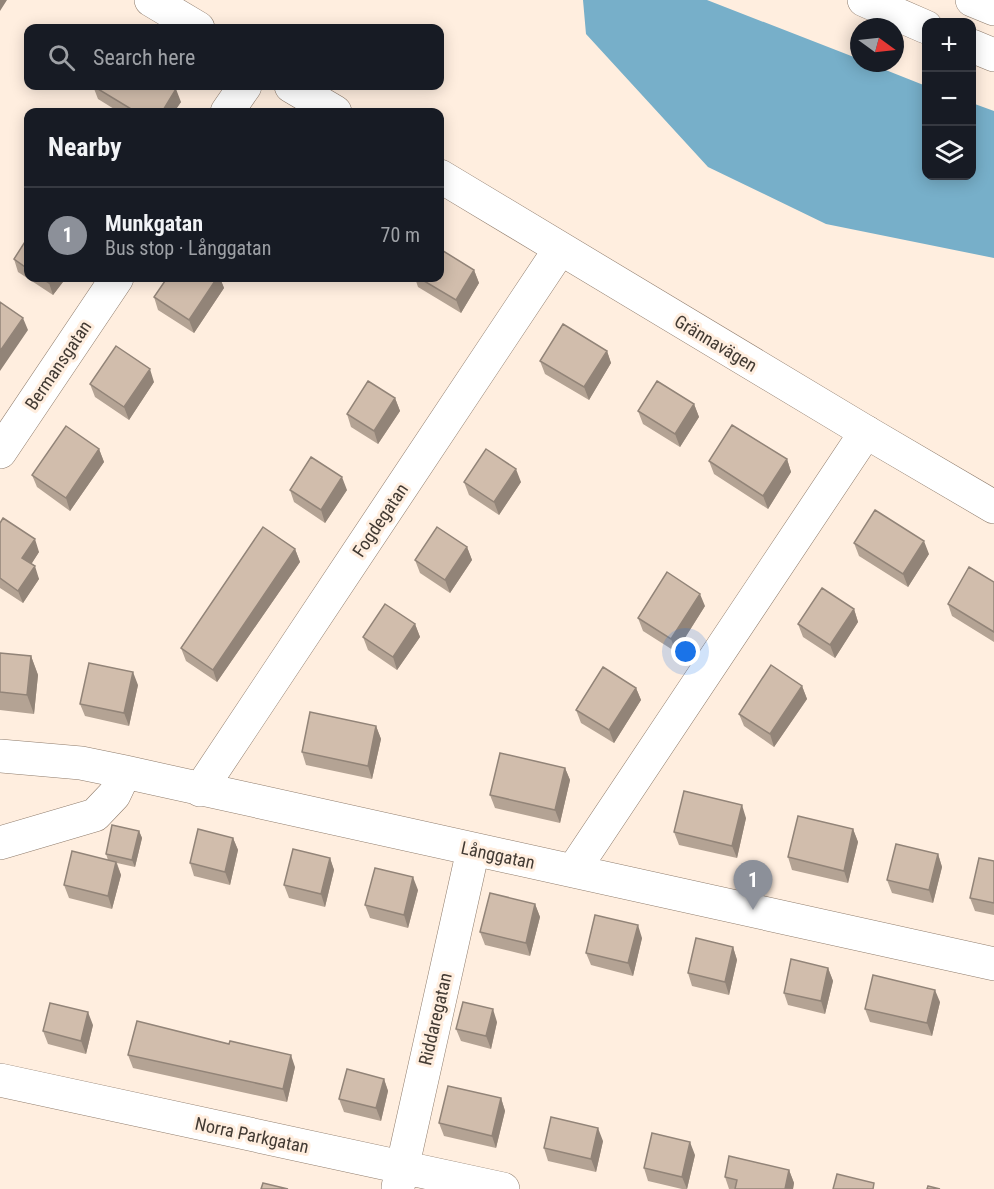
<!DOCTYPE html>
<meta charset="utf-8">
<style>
body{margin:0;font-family:"Roboto Condensed",sans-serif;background:#20242c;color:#f1f3f6}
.controls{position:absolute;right:18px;top:18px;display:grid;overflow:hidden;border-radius:12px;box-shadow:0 3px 15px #0003}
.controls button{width:54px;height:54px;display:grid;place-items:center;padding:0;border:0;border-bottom:2px solid #363941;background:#171b24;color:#f1f3f6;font:30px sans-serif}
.compass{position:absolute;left:850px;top:18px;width:54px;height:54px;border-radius:50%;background:#171b24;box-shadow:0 3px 15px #0003;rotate:105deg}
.you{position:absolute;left:686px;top:652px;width:21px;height:21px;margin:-15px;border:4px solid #fff;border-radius:50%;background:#1a73e8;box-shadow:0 0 0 9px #1a73e833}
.badge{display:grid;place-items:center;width:39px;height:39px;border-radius:50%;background:#8c9099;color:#fff;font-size:20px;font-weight:700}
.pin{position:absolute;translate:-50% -50px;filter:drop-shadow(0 2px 3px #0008)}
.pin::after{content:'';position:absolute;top:32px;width:21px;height:18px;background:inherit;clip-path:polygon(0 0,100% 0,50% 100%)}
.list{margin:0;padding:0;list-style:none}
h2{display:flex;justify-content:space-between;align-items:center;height:78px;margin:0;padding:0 24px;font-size:26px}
h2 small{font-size:20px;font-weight:400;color:#9ea1a6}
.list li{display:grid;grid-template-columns:39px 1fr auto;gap:18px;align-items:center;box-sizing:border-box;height:96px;padding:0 24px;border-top:2px solid #363941}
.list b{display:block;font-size:22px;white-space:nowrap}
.list p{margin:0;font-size:20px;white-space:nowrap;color:#9ea1a6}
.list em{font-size:20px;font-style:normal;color:#9ea1a6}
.icon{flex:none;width:33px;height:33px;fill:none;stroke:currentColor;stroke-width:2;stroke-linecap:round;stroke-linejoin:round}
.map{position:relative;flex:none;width:994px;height:1189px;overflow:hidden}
.search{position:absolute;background:#171b24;box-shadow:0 3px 15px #0003;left:24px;top:24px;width:420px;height:66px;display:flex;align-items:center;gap:15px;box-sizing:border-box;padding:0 21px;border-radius:12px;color:#9ea1a6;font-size:22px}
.panel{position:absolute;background:#171b24;box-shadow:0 3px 15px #0003;left:24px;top:108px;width:420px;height:174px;border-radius:12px}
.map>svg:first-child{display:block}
.water{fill:#77afc9}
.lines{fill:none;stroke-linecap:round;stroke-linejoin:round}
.minor-casing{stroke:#8f7c6c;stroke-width:34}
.major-casing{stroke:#8f7c6c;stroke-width:34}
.highway-casing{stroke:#8f7c6c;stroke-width:34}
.minor{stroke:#fff;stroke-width:33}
.major{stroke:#fff;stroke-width:33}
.highway{stroke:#fff;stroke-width:33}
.wall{fill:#b4a394}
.shaded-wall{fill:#928478}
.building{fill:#d1bdac;stroke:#928478;stroke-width:1.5}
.labels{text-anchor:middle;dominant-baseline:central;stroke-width:6;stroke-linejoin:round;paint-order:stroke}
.street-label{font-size:18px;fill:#423a33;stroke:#ffeedf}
</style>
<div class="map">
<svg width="994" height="1189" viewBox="0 0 994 1189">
<rect width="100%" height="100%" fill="#ffeedf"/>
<path class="water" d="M583,0H707L859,59V63H868L926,86V176H972V103L994,111V258L826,224L708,167L586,34Z"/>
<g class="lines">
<defs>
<path id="minor" d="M227,112L245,86
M0,452L117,278
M0,756L81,763L125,772L994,964
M200,790L560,249
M0,843L95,815L114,795L125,772
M573,871L866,432
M0,1080L503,1189
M398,1187L473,850"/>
<path id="major" d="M151,0L198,28
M291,86L335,112
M440,176L866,432L994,507"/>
<path id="highway" d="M864,0L926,27
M972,0L994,9
M972,46L994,55"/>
</defs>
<use href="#minor" class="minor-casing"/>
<use href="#major" class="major-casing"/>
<use href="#highway" class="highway-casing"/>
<use href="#minor" class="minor"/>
<use href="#major" class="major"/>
<use href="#highway" class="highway"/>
</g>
<path class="wall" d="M93,86L181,102L174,112H119L98,99Z
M28,237V278H66L53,295L18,272L14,259Z
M474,270L479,283L461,313L418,287L415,278H440Z
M167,278H220L224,288L194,333L158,310L154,297Z
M607,351L611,363L589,400L545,374L540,361Z
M154,382L129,420L95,397L90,384Z
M395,398L400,411L378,444L351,427L347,414Z
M694,404L699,417L680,447L643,424L638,411Z
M99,449L104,462L70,511L37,487L32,475Z
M787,459L791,472L768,509L714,474L709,461Z
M464,482H521L499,515L469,495Z
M290,490H347L325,523L294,502Z
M0,523L39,552L31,564L39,579L23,603L0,588Z
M854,543L929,554L908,587L859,556Z
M467,547L472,560L450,593L420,573L415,560Z
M295,549L300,562L217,682L186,661L181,648Z
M994,582V642L952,616L948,604Z
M705,606L676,652L643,631L638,618Z
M854,609L858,622L835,658L803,637L798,624Z
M415,624L420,637L397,670L368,650L363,637Z
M0,653L31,656L38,675L34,714L0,710Z
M138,685L129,726L85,716L80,704Z
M802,686L807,699L774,747L744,726L739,714Z
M636,688L641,700L614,743L581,723L576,710Z
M376,726L381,739L372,779L306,765L302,752Z
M565,768L570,780L560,823L495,808L490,795Z
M746,818L737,858L679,845L674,832Z
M853,829L858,842L848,883L792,870L788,857Z
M139,831L142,838L135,867L117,863L121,875L112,909L69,898L64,885L108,860L106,854Z
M233,838L238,850L230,885L194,876L190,863Z
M938,854L942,867L933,903L892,893L887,880Z
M330,858L334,870L325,907L289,898L284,885Z
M994,861V915L975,911L970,898Z
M418,890L408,928L370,918L365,905Z
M535,904L540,917L530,956L485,945L480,932Z
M642,938L633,976L591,965L586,953Z
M733,947L737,960L729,995L692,986L688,973Z
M828,968L833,981L825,1014L788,1005L784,993Z
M940,1002L932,1036L870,1022L865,1009Z
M497,1022L491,1049L461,1041L456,1029Z
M93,1025L86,1054L48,1044L43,1031Z
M128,1055L295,1067L287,1102L133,1068Z
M384,1079L388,1091L381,1121L344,1112L339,1099Z
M501,1098L505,1111L496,1148L444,1136L439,1123Z
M603,1141L596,1172L548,1161L544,1148Z
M695,1155L687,1189H682L648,1181L644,1168Z
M789,1170L794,1183L793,1189H729L725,1177Z"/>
<path class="shaded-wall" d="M0,0H7L0,11Z
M176,89L181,102L174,112H162Z
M474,270L479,283L461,313L456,300Z
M52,278H66L53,295L49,283Z
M217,278H220L224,288L194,333L189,320Z
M23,318L28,330L0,371V351Z
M607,351L611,363L589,400L584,387Z
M150,369L154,382L129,420L124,407Z
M395,398L400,411L378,444L374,431Z
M694,404L699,417L680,447L675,434Z
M99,449L104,462L70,511L66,498Z
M787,459L791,472L768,509L763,496Z
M516,469L521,482L499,515L494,502Z
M342,477L347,490L325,523L321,510Z
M35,539L39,552L27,571L22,558Z
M924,541L929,554L908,587L903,574Z
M467,547L472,560L450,593L445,580Z
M295,549L300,562L217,682L213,670Z
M35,566L39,579L23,603L18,591Z
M700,594L705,606L676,652L671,639Z
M854,609L858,622L835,658L830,645Z
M415,624L420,637L397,670L393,657Z
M31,656L38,675L34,714L27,695Z
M133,672L138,685L129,726L124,713Z
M802,686L807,699L774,747L770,734Z
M636,688L641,700L614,743L609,730Z
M376,726L381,739L372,779L368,766Z
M565,768L570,780L560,823L555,810Z
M742,805L746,818L737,858L732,846Z
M853,829L858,842L848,883L844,871Z
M139,831L142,838L135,867L132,860Z
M233,838L238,850L230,885L225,872Z
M938,854L942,867L933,903L929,890Z
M330,858L334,870L325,907L321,894Z
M116,862L121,875L112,909L108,896Z
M413,877L418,890L408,928L404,915Z
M535,904L540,917L530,956L526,943Z
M638,925L642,938L633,976L628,963Z
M733,947L737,960L729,995L725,982Z
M828,968L833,981L825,1014L821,1001Z
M935,990L940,1002L932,1036L927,1023Z
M493,1009L497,1022L491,1049L486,1036Z
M88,1012L93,1025L86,1054L81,1041Z
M291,1055L295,1067L287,1102L283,1089Z
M384,1079L388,1091L381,1121L376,1108Z
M501,1098L505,1111L496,1148L492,1136Z
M598,1128L603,1141L596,1172L591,1159Z
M690,1142L695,1155L687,1189L682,1177Z
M789,1170L794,1183L793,1189H785Z"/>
<path class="building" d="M93,86H170L176,89L162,112H136Z
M28,237V269L14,259Z
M440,249L474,270L456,300L419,278H440Z
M41,278H52L49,283Z
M167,278H217L189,320L154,297Z
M0,302L23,318L0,351Z
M563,324L607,351L584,387L540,361Z
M116,346L150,369L124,407L90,384Z
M368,381L395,398L374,431L347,414Z
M657,381L694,404L675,434L638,411Z
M732,425L787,459L763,496L709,461Z
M66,426L99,449L66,498L32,475Z
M486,449L516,469L494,502L464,482Z
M311,457L342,477L321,510L290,490Z
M875,510L924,541L903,574L854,543Z
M3,518L35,539L22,558L35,566L18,591L0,578V523Z
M263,527L295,549L213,670L181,648Z
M437,527L467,547L445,580L415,560Z
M969,567L994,582V632L948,604Z
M667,572L700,594L671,639L638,618Z
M822,588L854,609L830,645L798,624Z
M385,604L415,624L393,657L363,637Z
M0,653L31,656L27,695L0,692Z
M89,663L133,672L124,713L80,704Z
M771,665L802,686L770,734L739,714Z
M603,667L636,688L609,730L576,710Z
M310,712L376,726L368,766L302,752Z
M500,753L565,768L555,810L490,795Z
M684,791L742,805L732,846L674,832Z
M798,816L853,829L844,871L788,857Z
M112,825L139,831L132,860L106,854Z
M198,829L233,838L225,872L190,863Z
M896,844L938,854L929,890L887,880Z
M293,849L330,858L321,894L284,885Z
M72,851L116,862L108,896L64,885Z
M979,858L994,861V903L970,898Z
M375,868L413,877L404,915L365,905Z
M490,893L535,904L526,943L480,932Z
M595,915L638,925L628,963L586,953Z
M696,938L733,947L725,982L688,973Z
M791,959L828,968L821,1001L784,993Z
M873,975L935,990L927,1023L865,1009Z
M463,1002L493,1009L486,1036L456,1029Z
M50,1003L88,1012L81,1041L43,1031Z
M137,1021L229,1044L230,1041L291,1055L283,1089L128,1055Z
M347,1069L384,1079L376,1108L339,1099Z
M448,1086L501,1098L492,1136L439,1123Z
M551,1117L598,1128L591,1159L544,1148Z
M652,1133L690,1142L682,1177L644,1168Z
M729,1156L789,1170L785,1189H735L737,1180L725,1177Z
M837,1174L874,1183L873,1189H833Z
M263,1183L288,1189H261Z
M928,1186L940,1189H927Z"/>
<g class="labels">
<g class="street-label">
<text transform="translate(716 343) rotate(31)">Grännavägen</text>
<text transform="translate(58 365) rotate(-56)">Bermansgatan</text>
<text transform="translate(380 520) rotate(-56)">Fogdegatan</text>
<text transform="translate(498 855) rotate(12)">Långgatan</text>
<text transform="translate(435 1019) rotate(-77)">Riddaregatan</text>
<text transform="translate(252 1135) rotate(12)">Norra Parkgatan</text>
</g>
</g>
</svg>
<div class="controls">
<button>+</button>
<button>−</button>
<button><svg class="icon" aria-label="layers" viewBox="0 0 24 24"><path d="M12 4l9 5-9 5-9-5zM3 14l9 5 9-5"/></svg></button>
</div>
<svg class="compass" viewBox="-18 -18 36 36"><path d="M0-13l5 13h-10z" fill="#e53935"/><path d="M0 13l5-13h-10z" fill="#9ea1a6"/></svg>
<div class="you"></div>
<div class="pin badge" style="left:753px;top:910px">1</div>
<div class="search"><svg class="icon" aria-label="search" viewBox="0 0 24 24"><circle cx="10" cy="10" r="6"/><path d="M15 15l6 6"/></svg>Search here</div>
<section class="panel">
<h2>Nearby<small></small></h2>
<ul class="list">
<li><span class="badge">1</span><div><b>Munkgatan</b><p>Bus stop · Långgatan</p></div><em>70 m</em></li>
</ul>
</section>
</div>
